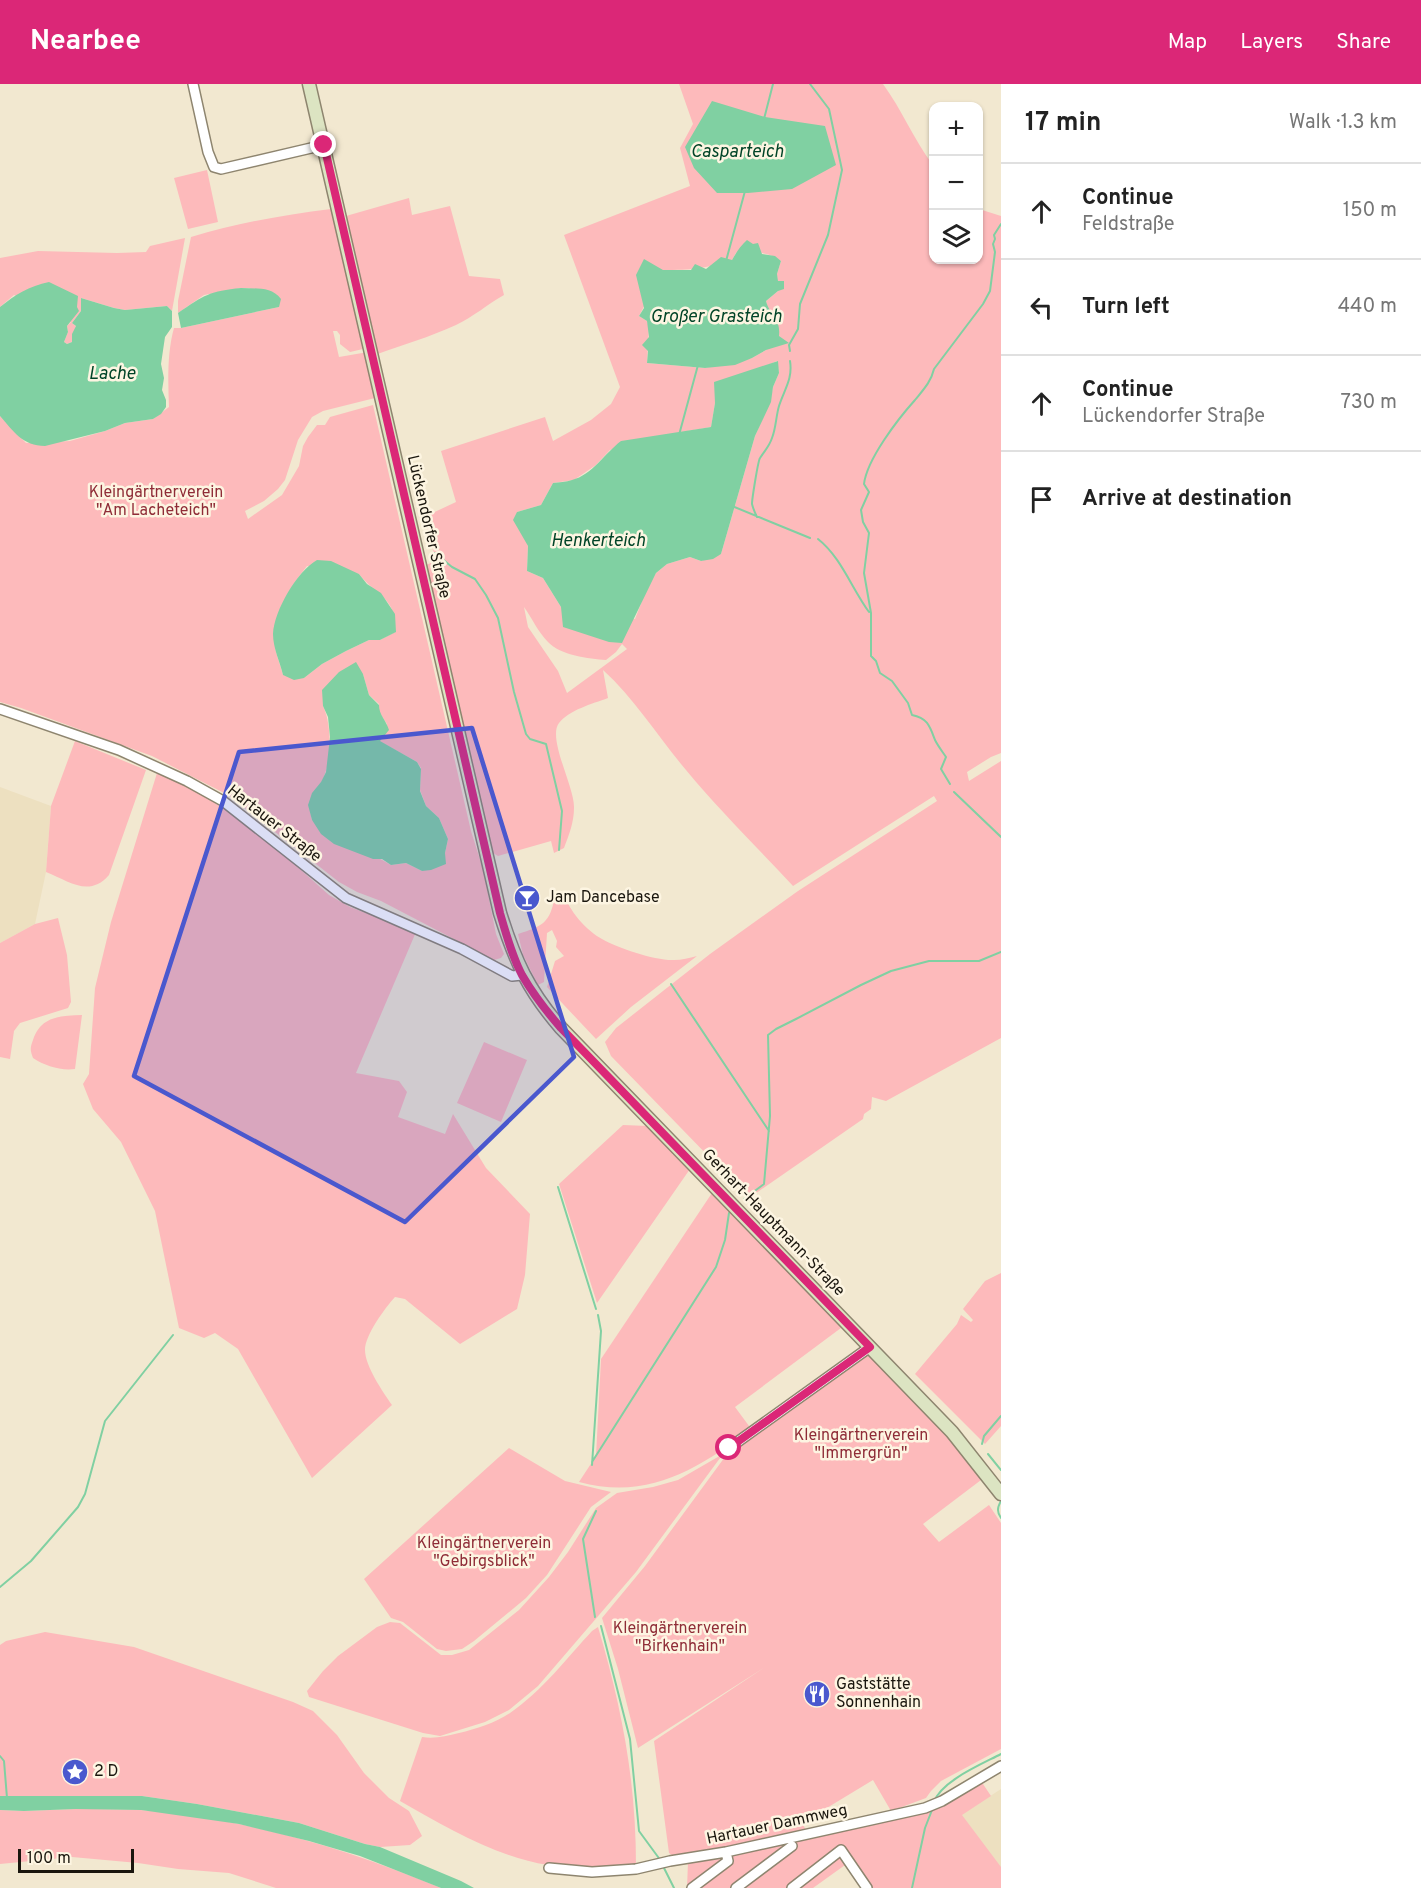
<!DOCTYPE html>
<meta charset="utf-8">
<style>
body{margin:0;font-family:Overpass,sans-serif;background:#f6f6f6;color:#222}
.controls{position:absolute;right:18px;top:18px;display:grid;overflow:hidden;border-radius:12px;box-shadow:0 2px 4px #0004}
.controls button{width:54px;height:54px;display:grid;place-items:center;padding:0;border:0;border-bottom:2px solid #e0e0e0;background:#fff;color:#222;font:30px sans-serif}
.scale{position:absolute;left:18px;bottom:15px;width:116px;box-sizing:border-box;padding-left:6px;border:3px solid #1a160e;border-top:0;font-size:16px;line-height:21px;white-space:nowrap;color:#1a160e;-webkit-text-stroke:4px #fdf5e2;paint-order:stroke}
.stop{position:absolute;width:18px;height:18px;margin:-14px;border:4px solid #db2777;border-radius:50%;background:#fff}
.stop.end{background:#db2777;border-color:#fff;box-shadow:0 2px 6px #0008}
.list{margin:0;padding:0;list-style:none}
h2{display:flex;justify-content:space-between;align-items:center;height:78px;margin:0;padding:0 24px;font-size:26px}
h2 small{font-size:20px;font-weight:400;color:#767676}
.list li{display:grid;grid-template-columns:39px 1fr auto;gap:18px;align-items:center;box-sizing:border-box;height:96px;padding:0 24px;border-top:2px solid #e0e0e0}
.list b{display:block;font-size:22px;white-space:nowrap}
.list p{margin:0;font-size:20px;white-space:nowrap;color:#767676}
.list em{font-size:20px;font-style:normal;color:#767676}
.icon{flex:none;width:33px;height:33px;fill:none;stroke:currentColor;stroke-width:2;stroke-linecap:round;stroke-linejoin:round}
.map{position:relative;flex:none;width:1001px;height:1804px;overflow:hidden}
header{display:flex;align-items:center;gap:36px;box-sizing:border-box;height:84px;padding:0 30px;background:#db2777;color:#fff}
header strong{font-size:28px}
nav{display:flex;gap:33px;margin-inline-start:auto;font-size:21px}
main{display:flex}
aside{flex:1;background:#fff}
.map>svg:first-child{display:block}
.built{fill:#ede0c0}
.green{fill:#fdbabb;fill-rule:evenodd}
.water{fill:#80d0a2}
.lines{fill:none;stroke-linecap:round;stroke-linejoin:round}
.stream{stroke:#80d0a2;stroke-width:2}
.minor-casing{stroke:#8e856f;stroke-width:12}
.secondary-casing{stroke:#8e856f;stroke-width:15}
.minor{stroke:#fff;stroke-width:9}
.secondary{stroke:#dce4c2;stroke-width:12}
.route{stroke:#db2777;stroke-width:8}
.marked{fill:#4a58ce;fill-opacity:0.2;stroke:#4a58ce;stroke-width:4.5;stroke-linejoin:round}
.labels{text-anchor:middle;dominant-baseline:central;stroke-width:5;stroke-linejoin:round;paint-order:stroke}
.park-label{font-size:16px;fill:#8f2c37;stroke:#fdf5e2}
.street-label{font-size:16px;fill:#1a160e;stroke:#fdf5e2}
.poi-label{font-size:16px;fill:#1a160e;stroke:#fdf5e2;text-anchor:start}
.water-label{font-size:18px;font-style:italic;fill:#004427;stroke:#fdf5e2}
</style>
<header>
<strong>Nearbee</strong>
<nav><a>Map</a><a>Layers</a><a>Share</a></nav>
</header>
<main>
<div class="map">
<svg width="1001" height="1804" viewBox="0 0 1001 1804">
<rect width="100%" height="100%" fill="#f2e8d0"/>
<path class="built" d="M0,703L51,722L46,788L35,840L0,859Z
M1001,1705V1804H927L944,1742Z"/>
<path class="green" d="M679,0H883C902,26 914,56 933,81L934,176H978L979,125L1001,132V669L991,673L967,688L969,697L1001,677V954L886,1017L872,1013L871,1025L864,1030L863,1035L749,1114L611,972L605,958L616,944L710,870L798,807L937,717L934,712L793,802C757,763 719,726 686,686C658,653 635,615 603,586L608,614C592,620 569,626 559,639C547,654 575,704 574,724C574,738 569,751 564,764L554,769L551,757L498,772L493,769L426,481L436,477L424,433L456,418L441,367L545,333L553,357L591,336L611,320L620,303L564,151L690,102L680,64L693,40ZM740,166C754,168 770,168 781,177L777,190L778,207L766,217L768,226L776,233L779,252L766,266L752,274L705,284L647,279L649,244L647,237L639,232L663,186C691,186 705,185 732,176L736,169ZM777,277L779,289L773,303L770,318L755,352L721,470L701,477L690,473L667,480L656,489L644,512L635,535L561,523L543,494L527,487L528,462L517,428L541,421L553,399L574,396L596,381L610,366L682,348L711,343L715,319L763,283ZM524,523C532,534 538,548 548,558C560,571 589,575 606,576L616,568L622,560L627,565L567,609L558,587L528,543Z
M207,86L218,138L188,145L174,94Z
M409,114L412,131L450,122L469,192L500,195L504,211C488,220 473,233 456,241C430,253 402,261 375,271L346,132Z
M331,125L363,265L350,268L340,260V251L337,247H333L339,273L368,268L379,313L323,327L312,333L298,356L285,396L278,405L264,417L245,427L248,435L282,411L299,382L303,362L308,353L317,341H325L330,333L373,321L471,747L483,785L496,850L504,870L501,874L494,876L381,817L357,808L339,798L228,711L152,672L21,624L0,618V332L26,359L70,357L105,347L125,339L153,335L169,323C168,297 167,269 174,244H181L279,223L249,204H241L204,211L178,229V217L191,153C237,139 283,131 331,125ZM307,482L359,490C377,513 397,513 395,548L380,556H369L346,567L322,580L304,594L283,591C281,583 278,576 276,568C269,536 288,506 307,482ZM363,590L369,611L379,620V628L387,640L379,657L417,678L421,684L420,706L426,722L439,734L448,755L445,769L422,787L406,779L391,781L312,736C306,712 312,715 322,697C332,678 332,640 323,622Z
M185,154L172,227L167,222L125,226L114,224L81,214V227L72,239L76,242L72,258L67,260L64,258L68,248L67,242L71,238L14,211L0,223V174L38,167L117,169L146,168L150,162Z
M75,657L146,686L109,791C89,814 69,797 46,788L51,722Z
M157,689L194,705L233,731L274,762L329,811L350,823L416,848L356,989L399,997L407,1008L398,1033L445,1050L453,1030L486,1084L530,1130L525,1191L517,1225L460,1260L405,1215L395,1213C385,1224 365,1251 365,1266C365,1282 383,1308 392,1321L312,1394L238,1265L215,1249L204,1254L179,1244L155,1127L121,1058L93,1025L83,1000L89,990L95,904L111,838Z
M564,809C568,826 587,847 602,855C618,864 656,877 674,876C682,876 689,874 697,872L631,923L596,955L547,903L555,877L564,872L556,863L557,857L552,846L547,849L544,898L538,901L523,871L518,850C543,842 550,839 555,812Z
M58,834L67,871L71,918L68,924L20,939L14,947L10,975L0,973V859L35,840Z
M82,931L75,985C61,987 45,982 33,974C30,966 30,964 33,956C41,932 60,932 82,931Z
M484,958L527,976L501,1038L457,1019Z
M623,1041L648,1042L674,1068L672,1070L679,1074L690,1085L597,1219L559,1100Z
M712,1109L733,1129L845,1241L735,1323L752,1346C697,1384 650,1417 579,1398L596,1372L601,1275Z
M1001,1189V1342L985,1360L915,1290L957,1240L961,1231L971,1238L973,1236L963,1225L985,1197Z
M870,1267L985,1393L923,1440L939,1458L989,1421L1001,1439V1665L941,1697L931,1707L926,1714L891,1727L873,1696L802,1739L807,1748L676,1774L669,1769L654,1657L765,1583L638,1664L618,1585L602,1534L645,1482L730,1366Z
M509,1364L565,1397L611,1408L591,1423L547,1491L526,1514L474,1557L462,1565L446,1567L437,1565L403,1538L391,1534L364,1495Z
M723,1370L636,1488L538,1602L509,1626L485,1638L440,1652L423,1649L309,1613L307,1607L323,1587L338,1572L377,1543L390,1538L400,1539L441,1571H452L469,1566L519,1526L549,1493L568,1468L596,1424L617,1409L653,1403L678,1396Z
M598,1543C622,1624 636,1697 636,1782C607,1784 577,1785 548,1781C496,1773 446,1743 400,1717L422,1653C435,1655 446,1652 459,1649C476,1645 495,1639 510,1629C542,1607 567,1574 592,1547Z
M45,1548L134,1563L293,1618L313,1627L337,1651L364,1689L389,1714L409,1727L422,1752L410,1761L380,1763L365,1760L299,1739L197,1720L142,1712H0V1561L6,1557Z
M981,1697L991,1712L962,1731L1001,1783V1804H871L852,1776L813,1804H687L688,1778L833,1749L942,1723Z
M76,1725C98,1725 119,1725 140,1726C244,1734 346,1764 441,1804H276L229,1789L178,1785L138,1779L72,1773L0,1780V1726L24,1727Z"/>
<path class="water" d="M712,17L765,33L825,42L836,81L792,105L748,109H717L694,84L685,63Z
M747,156L753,160L758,159L762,170L775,172L781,177L777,190L778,197H784V205L778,207L766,217C770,232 781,234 779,252L789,259L766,266L752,274L735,281L705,284L647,279L648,267L642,261L649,253L647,237L639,232L644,224L636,191L644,175L663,186H691L695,180L706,185L721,173L732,176C736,169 741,161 747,156Z
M49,198L78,212L77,223L79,227L67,242L68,248L64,258L67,260L72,258V250L76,242L72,239L81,227V214L114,224L125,226L167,222L172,227V243L165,253L161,280L164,294L162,306L166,316V323L161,330L153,335L125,339L105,347L45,362C23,362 13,347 0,332V223C15,211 29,202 49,198Z
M241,204C255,205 271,202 281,215L279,223L181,244L178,229C204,211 210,207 241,204Z
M778,277L779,289L773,303L771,318L755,352L721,470L713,475L701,477L690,473L667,480L656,489L622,559L609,558L563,543L561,523L543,494L527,487L528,462L513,436L517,428L541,421L553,399C559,398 566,398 572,396C592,391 605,369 621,357L711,343L715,319L714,298Z
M317,476L331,477L359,490L367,500L381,509L395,530L396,548L380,556H369L346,567L322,580L304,594L294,596L283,591C280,578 273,564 273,550C274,527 297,487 317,476Z
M356,578L363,590L369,611L379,621C379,631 386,636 389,646L380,657L417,678L421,685L420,707L426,722L439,734L448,755L445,769L446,780L431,786L422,787L406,779L391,781L382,775H373L334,760L321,750L312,736L308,721L312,709L321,698L326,688L330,653L328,633L323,622L322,606L339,588Z
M0,1712H142L197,1720L299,1739L365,1760L380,1763L461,1797L474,1804H441L360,1772L309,1757L239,1740L141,1726L76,1725L24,1727L0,1726Z"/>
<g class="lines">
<path class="stream" d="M764,35L773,0
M726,177L745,107
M790,267L789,261L798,245L800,220L828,151L842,86L829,25L810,0
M679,351L698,281
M732,422L810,454
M757,433C755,429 753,424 752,420C752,415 758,377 760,374C765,366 769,363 772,354C776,344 776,332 779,322C784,306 793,295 790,277
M818,455C841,473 852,505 869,528
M435,469L452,483L475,495L486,511L498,534L514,608L526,650L530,655L546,660L562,727L559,766
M950,700L941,685L946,673C942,667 938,662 935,656C930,643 928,634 912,631L908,619L892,597L880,589L876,577L871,572V529L864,489L869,449L863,438L861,426L869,408L864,400C867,375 898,335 915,316C923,306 931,298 934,285L983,220L990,207L995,168L993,160L995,155L994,151L1001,140
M954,708L1001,753
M671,900L769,1047
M558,1103L596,1225
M744,1115L764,1100L770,1032L768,951L776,945L796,935L861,901L891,887L929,877H979L1001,868
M982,1360L984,1352L1001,1332
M988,1370L1001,1386
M592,1378L716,1183L725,1156L729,1129
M592,1381L601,1247L598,1231
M1001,1417C997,1424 997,1428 1001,1434
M0,1503L31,1477L78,1423L85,1410L105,1337L173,1251
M595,1533L583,1455L596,1427
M601,1542L630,1655L639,1747L661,1777
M0,1672L4,1677L7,1714
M934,1718C941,1697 982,1680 1001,1670
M663,1782L674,1804
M912,1804L925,1744L932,1726"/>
<defs>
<path id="minor" d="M193,0L208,68L214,83L221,85L324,61
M0,625L119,666L187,697L223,717L346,814L462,865L512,892L522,891
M729,1364L870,1263
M549,1784L592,1788L636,1785L670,1777L726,1768L925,1724L942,1717L1001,1682
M692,1804L728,1777L726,1768
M736,1804L792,1762
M792,1804L841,1766L867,1804"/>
<path id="secondary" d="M309,0L500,829C515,877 528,906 561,944L952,1348L1001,1410"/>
</defs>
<use href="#minor" class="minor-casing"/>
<use href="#secondary" class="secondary-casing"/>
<use href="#minor" class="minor"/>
<use href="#secondary" class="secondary"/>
</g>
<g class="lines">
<path class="route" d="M324,61L500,829C506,850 512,872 522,891C533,910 547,928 561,944L870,1263L729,1364"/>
</g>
<path class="marked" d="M472,644L574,973L405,1138L134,992L239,668Z"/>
<defs>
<symbol id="bar-disc" viewBox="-11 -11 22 22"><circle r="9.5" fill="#4a58ce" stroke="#fdf5e2"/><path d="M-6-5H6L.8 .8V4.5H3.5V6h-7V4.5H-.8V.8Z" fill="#fff"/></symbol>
<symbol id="restaurant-disc" viewBox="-11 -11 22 22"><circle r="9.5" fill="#4a58ce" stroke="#fdf5e2"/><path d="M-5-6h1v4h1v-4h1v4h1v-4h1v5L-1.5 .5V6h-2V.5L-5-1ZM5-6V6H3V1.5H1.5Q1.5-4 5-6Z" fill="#fff"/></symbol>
<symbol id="sight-disc" viewBox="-11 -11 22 22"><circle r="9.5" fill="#4a58ce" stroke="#fdf5e2"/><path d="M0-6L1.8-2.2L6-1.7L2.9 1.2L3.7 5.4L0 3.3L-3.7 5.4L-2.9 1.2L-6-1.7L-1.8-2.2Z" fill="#fff"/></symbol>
</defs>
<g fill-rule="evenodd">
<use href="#bar-disc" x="512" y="799" width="30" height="30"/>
<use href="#restaurant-disc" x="802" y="1595" width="30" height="30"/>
<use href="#sight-disc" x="60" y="1673" width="30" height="30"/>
</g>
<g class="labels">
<g class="park-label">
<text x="156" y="409">Kleingärtnerverein<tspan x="156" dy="18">"Am Lacheteich"</tspan></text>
<text x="861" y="1352">Kleingärtnerverein<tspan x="861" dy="18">"Immergrün"</tspan></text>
<text x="484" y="1460">Kleingärtnerverein<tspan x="484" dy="18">"Gebirgsblick"</tspan></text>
<text x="680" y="1545">Kleingärtnerverein<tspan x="680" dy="18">"Birkenhain"</tspan></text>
</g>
<g class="street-label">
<text transform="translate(428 443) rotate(77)">Lückendorfer Straße</text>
<text transform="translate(274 740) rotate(38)">Hartauer Straße</text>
<text transform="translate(773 1139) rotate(46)">Gerhart-Hauptmann-Straße</text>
<text transform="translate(777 1741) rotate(-12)">Hartauer Dammweg</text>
</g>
<g class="poi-label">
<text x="546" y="814">Jam Dancebase</text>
<text x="836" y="1601">Gaststätte<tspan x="836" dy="18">Sonnenhain</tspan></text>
<text x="94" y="1688">2 D</text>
</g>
<g class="water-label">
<text x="737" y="68">Casparteich</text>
<text x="716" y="233">Großer Grasteich</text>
<text x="112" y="290">Lache</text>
<text x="598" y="457">Henkerteich</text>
</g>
</g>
</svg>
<div class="controls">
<button>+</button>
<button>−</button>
<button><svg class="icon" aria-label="layers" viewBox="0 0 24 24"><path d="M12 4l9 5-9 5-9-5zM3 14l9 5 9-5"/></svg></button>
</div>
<div class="scale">100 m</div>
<div class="stop" style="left:729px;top:1364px"></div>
<div class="stop end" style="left:324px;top:61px"></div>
</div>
<aside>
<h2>17 min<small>Walk · 1.3 km</small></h2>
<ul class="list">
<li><svg class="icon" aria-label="ahead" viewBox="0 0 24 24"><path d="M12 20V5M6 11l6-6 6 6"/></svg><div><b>Continue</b><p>Feldstraße</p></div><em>150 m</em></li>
<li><svg class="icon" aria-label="left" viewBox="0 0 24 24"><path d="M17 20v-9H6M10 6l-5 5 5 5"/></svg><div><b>Turn left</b></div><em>440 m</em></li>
<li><svg class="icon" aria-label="ahead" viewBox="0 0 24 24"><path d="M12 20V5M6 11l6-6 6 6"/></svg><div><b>Continue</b><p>Lückendorfer Straße</p></div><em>730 m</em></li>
<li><svg class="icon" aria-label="arrive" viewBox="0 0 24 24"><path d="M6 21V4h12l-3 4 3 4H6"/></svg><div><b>Arrive at destination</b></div></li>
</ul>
</aside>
</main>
